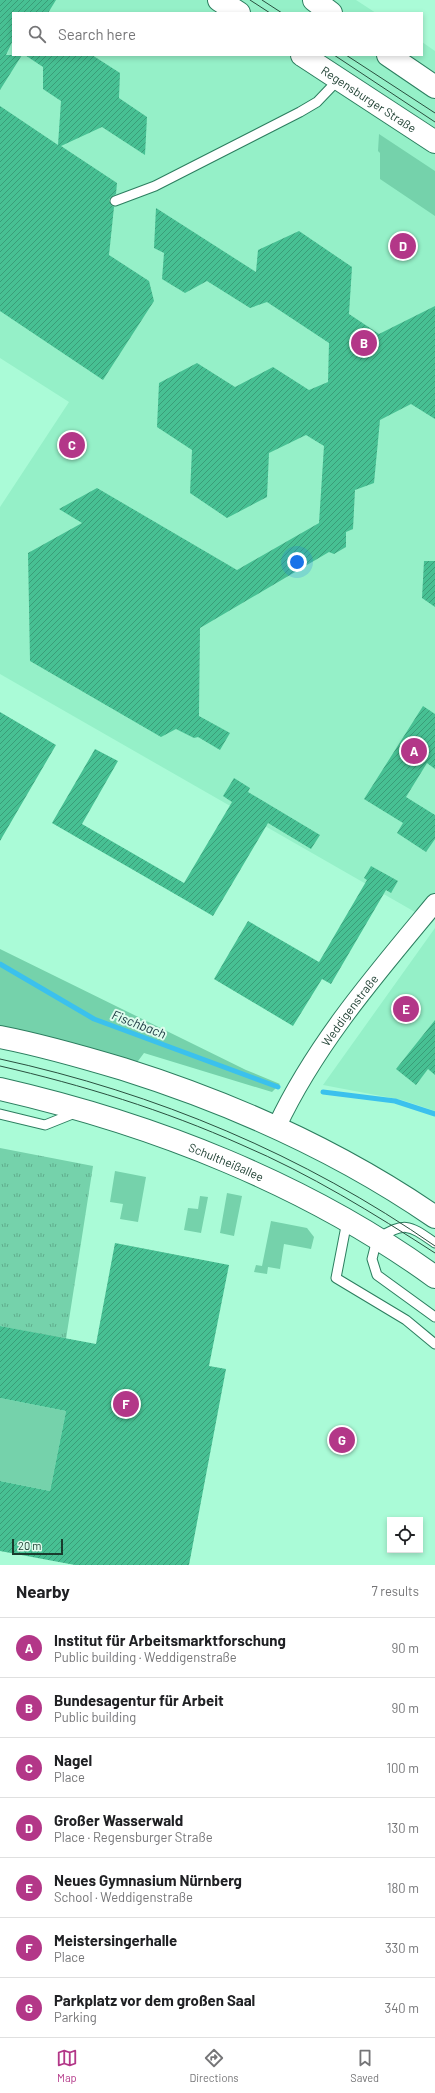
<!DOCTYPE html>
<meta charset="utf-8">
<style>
body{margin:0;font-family:Barlow,sans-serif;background:#f6f6f6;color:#202124}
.controls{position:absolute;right:12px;bottom:12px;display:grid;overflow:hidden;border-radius:0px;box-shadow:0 2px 6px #0003}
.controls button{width:36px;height:36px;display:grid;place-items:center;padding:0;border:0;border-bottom:1px solid #e0e0e0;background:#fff;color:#202124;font:20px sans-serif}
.scale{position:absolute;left:12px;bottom:10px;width:51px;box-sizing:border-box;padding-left:4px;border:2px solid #193b2d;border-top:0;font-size:11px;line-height:14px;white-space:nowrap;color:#193b2d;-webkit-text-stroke:3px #defced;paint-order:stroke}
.you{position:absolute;left:297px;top:562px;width:14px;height:14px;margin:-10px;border:3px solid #fff;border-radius:50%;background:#1a73e8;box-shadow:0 0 0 6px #1a73e833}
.badge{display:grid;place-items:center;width:26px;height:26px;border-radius:50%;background:#b33788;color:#fff;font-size:13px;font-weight:700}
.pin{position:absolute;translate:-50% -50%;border:2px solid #fff;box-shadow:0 1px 4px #0006}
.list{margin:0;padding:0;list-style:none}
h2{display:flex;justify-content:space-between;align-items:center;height:52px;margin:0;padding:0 16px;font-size:17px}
h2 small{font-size:13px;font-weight:400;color:#757577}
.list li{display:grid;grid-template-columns:26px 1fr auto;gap:12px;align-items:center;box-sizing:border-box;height:60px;padding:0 16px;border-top:1px solid #e0e0e0}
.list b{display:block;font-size:15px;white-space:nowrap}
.list p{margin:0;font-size:13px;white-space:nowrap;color:#757577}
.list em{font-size:13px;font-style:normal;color:#757577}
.icon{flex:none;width:22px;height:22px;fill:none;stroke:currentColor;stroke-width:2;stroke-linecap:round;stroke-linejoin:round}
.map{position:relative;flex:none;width:435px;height:1565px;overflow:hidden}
.search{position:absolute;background:#fff;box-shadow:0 2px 6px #0003;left:12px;right:12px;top:12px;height:44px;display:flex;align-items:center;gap:10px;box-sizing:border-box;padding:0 14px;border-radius:0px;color:#757577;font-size:15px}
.sheet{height:472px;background:#fff}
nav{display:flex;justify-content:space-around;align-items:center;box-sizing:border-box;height:56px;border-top:1px solid #e0e0e0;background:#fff;font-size:11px;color:#757577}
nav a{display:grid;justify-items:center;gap:2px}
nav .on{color:#b33788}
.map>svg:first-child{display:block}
.built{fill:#95f0c8}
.grass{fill:#75d2ab}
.park{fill:url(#park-tufts)}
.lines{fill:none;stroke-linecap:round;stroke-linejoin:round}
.stream{stroke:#3bc1ed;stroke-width:5}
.building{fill:url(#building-hatch)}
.service-casing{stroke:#2c7e5f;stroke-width:11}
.minor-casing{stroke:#2c7e5f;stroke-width:20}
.secondary-casing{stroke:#2c7e5f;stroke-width:24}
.service{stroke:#fff;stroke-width:9}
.minor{stroke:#fff;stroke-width:18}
.secondary{stroke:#fff;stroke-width:22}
.tram{stroke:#29503f;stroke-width:1}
.labels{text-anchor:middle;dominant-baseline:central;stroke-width:4;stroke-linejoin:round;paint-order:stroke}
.street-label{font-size:12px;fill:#193b2d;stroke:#defced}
.water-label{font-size:13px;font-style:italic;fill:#19353f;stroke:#defced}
</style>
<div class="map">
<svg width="435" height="1565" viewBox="0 0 435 1565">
<defs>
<pattern id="park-tufts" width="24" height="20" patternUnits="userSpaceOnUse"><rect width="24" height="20" fill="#75d2ab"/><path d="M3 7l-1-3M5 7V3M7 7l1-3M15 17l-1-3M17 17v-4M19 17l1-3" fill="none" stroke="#5fac8c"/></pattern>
<pattern id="building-hatch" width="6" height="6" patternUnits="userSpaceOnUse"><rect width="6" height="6" fill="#47c093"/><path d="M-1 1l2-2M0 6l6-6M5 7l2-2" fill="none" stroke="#3a9d78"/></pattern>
</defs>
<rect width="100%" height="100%" fill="#aafbd7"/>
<path class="built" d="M0,0H356L376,13H13V55H422V42L435,51V896L415,912L0,674V507L69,402L0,358Z
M435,928V1111L402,1100L323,1085Z"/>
<path class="grass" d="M379,134L435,171V216L380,179V153L378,151Z
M0,949L246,1070L280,1084L272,1092L144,1053L135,1065L0,1027Z
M115,1171L146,1177L138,1222L120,1219L123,1204L110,1202Z
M227,1193L242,1196L234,1236L220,1233Z
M200,1196L208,1197L201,1233L184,1230L188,1208L198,1209Z
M271,1221L307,1228L314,1237L311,1249L284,1244L280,1269L268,1267L267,1274L254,1272L256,1265L262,1266Z
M0,1398L66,1411L50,1491L0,1481Z"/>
<path class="park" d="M0,1148L93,1166L66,1339L0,1326Z"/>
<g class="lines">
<path class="stream" d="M0,964L94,1019L278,1087
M323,1092L395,1101L435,1114"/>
</g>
<path class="building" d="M0,0H56L48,13H13V40L6,55H22L0,90Z
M25,55H92L120,73L119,98L147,117L145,155L102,127L61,146L117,183L116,194L111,197L109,200L111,205L114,207L109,255L149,281L154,301L103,380L0,311V106L58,145L61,101L43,89V67Z
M156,208L256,272L258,250L299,231L352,267L349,314L379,334L435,306V419L411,404L380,420L374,483L355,490L353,529L346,532V547L334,554L329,552L200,628L199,716L230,733L220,750L198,737L194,738L176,729L161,737L30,661L28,553L82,523L59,509L97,488L237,570L319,523L324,446L306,435L269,453L267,497L227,518L190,493L192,450L157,427L159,383L197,363L235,387L273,367L309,390L328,382L329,343L267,302L250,308L207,281L185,293L162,279L164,253L154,248Z
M424,561H435V607L422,598Z
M423,706L435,714V769L427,763L406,797L435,815V839L426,852L397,833L403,823L364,799Z
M0,712L56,745L0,841Z
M95,749L118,761L82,824L184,883L232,802L223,796L234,778L250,788L248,792L320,835L311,849L268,823L213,916L52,823Z
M371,866L398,881L391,893L386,890L331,984L322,979L293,1026L214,979L248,921L319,962L367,880L364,878Z
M435,1020V1075L428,1069L416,1085L396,1069Z
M115,1243L229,1265L209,1366L226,1369L189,1565H75L0,1551V1481L50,1491L66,1411L0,1398V1326L96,1344Z"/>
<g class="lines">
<defs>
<path id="service" d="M115,201L155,186L300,112L317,102L339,79
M0,1114L45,1125L75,1113
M347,1221L336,1278L406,1320L435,1344
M435,1243C409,1225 405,1221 377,1239L372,1259L377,1275L435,1317"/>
<g id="minor">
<path id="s1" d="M277,1126C316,1043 377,973 435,903"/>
</g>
<g id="secondary">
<path d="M219,0L239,13"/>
<path d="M314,0L331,13"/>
<path id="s2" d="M302,55L435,142"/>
<path d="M388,55L435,87"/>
<path d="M0,1037C41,1045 83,1057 123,1069C234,1104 339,1151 435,1217"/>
<path id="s3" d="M0,1089C153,1124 307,1184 435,1277"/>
</g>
</defs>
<use href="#service" class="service-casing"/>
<use href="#minor" class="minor-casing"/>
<use href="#secondary" class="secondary-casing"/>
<use href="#service" class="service"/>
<use href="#minor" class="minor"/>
<use href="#secondary" class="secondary"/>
<path class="tram" d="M250,0L270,13
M262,0L282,13
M334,55L435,122
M346,55L435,113
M0,1059C156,1093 304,1155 435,1246
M0,1066C82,1085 164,1110 242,1145C310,1174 373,1213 435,1253"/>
</g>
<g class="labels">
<g class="street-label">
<text stroke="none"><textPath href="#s2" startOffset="80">Regensburger Straße</textPath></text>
<text stroke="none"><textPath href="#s1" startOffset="137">Weddigenstraße</textPath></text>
<text stroke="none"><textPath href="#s3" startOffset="238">Schultheißallee</textPath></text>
</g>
<g class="water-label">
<text transform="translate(139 1024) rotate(21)">Fischbach</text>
</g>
</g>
</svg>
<div class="controls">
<button><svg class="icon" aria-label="locate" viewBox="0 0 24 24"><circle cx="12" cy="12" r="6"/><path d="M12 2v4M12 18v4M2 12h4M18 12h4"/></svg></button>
</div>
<div class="scale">20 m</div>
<div class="you"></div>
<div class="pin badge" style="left:414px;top:751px">A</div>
<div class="pin badge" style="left:364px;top:343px">B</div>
<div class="pin badge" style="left:72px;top:445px">C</div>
<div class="pin badge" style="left:403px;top:246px">D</div>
<div class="pin badge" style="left:406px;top:1009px">E</div>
<div class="pin badge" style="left:126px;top:1404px">F</div>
<div class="pin badge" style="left:342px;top:1440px">G</div>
<div class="search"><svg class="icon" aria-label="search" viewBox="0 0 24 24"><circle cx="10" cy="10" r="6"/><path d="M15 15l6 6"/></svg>Search here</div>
</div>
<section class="sheet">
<h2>Nearby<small>7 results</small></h2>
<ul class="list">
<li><span class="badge">A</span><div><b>Institut für Arbeitsmarktforschung</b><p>Public building · Weddigenstraße</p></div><em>90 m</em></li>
<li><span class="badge">B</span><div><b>Bundesagentur für Arbeit</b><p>Public building</p></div><em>90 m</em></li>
<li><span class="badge">C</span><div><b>Nagel</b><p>Place</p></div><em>100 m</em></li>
<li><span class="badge">D</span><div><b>Großer Wasserwald</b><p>Place · Regensburger Straße</p></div><em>130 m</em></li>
<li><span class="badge">E</span><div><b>Neues Gymnasium Nürnberg</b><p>School · Weddigenstraße</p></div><em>180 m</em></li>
<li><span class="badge">F</span><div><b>Meistersingerhalle</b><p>Place</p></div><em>330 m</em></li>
<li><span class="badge">G</span><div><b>Parkplatz vor dem großen Saal</b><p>Parking</p></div><em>340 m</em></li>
</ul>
</section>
<nav>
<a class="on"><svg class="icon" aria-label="map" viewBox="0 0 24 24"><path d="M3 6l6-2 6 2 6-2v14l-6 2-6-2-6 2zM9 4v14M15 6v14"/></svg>Map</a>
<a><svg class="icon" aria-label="directions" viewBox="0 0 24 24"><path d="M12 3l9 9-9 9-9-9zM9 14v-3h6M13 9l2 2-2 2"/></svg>Directions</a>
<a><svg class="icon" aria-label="saved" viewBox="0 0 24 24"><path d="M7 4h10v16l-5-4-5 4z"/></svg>Saved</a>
</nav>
